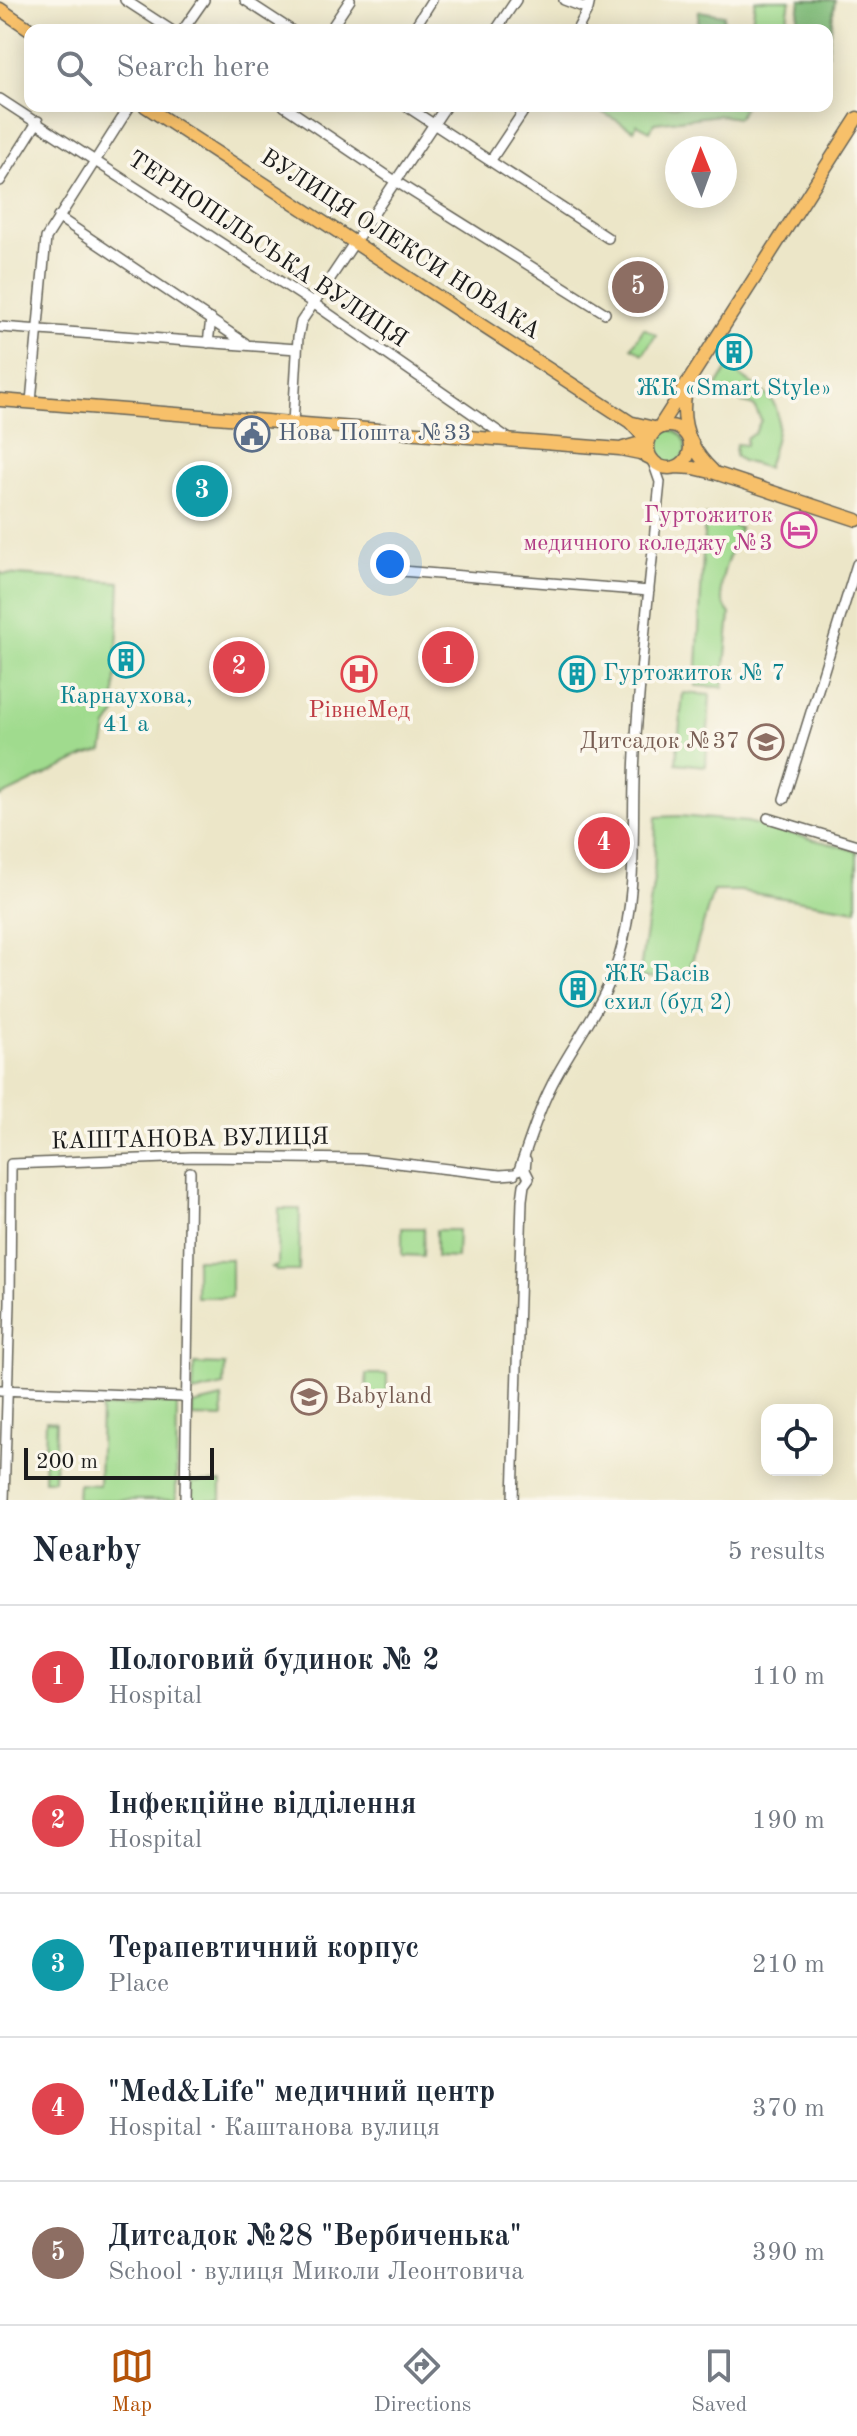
<!DOCTYPE html>
<meta charset="utf-8">
<style>
body{margin:0;font-family:"Old Standard TT",serif;background:#f2f2f3;color:#1f2937}
.controls{position:absolute;right:24px;bottom:24px;display:grid;overflow:hidden;border-radius:16px;box-shadow:0 4px 20px #0003}
.controls button{width:72px;height:72px;display:grid;place-items:center;padding:0;border:0;border-bottom:2px solid #e0e1e3;background:#fff;color:#1f2937;font:40px sans-serif}
.compass{position:absolute;left:665px;top:136px;width:72px;height:72px;border-radius:50%;background:#fff;box-shadow:0 4px 20px #0003;rotate:359deg}
.scale{position:absolute;left:24px;bottom:20px;width:190px;box-sizing:border-box;padding-left:8px;border:4px solid #1c1c1c;border-top:0;font-size:22px;line-height:28px;white-space:nowrap;color:#1c1c1c;-webkit-text-stroke:6px #fbf7ec;paint-order:stroke}
.you{position:absolute;left:390px;top:564px;width:28px;height:28px;margin:-20px;border:6px solid #fff;border-radius:50%;background:#1a73e8;box-shadow:0 0 0 12px #1a73e833}
.badge{display:grid;place-items:center;width:52px;height:52px;border-radius:50%;background:#b45309;color:#fff;font-size:26px;font-weight:700}
.pin{position:absolute;translate:-50% -50%;border:4px solid #fff;box-shadow:0 2px 8px #0006}
.list{margin:0;padding:0;list-style:none}
h2{display:flex;justify-content:space-between;align-items:center;height:104px;margin:0;padding:0 32px;font-size:34px}
h2 small{font-size:26px;font-weight:400;color:#747a83}
.list li{display:grid;grid-template-columns:52px 1fr auto;gap:24px;align-items:center;box-sizing:border-box;height:144px;padding:0 32px;border-top:2px solid #e0e1e3}
.list b{display:block;font-size:30px;white-space:nowrap}
.list p{margin:0;font-size:26px;white-space:nowrap;color:#747a83}
.list em{font-size:26px;font-style:normal;color:#747a83}
.icon{flex:none;width:44px;height:44px;fill:none;stroke:currentColor;stroke-width:2;stroke-linecap:round;stroke-linejoin:round}
.map{position:relative;flex:none;width:857px;height:1500px;overflow:hidden}
.search{position:absolute;background:#fff;box-shadow:0 4px 20px #0003;left:24px;right:24px;top:24px;height:88px;display:flex;align-items:center;gap:20px;box-sizing:border-box;padding:0 28px;border-radius:16px;color:#747a83;font-size:30px}
.sheet{height:824px;background:#fff}
nav{display:flex;justify-content:space-around;align-items:center;box-sizing:border-box;height:112px;border-top:2px solid #e0e1e3;background:#fff;font-size:22px;color:#747a83}
nav a{display:grid;justify-items:center;gap:4px}
nav .on{color:#b45309}
.map>svg:first-child{display:block}
.green{fill:#a0db8e;stroke:#5e7c55;stroke-width:2}
.forest{fill:#80bb79;stroke:#4e6c4a;stroke-width:2}
.lines{fill:none;stroke-linecap:round;stroke-linejoin:round}
.minor-casing{stroke:#656358;stroke-width:12}
.major-casing{stroke:#656358;stroke-width:15}
.minor{stroke:#fff;stroke-width:9}
.major{stroke:#f7c06b;stroke-width:12}
.labels{text-anchor:middle;dominant-baseline:central;stroke-width:7;stroke-linejoin:round;paint-order:stroke}
.street-label{font-size:24px;fill:#1c1c1c;stroke:#fbf7ec}
.culture-label{font-size:24px;fill:#0d838f;stroke:#fbf7ec}
.service-label{font-size:24px;fill:#4e5e75;stroke:#fbf7ec;text-anchor:start}
.hotel-label{font-size:24px;fill:#b23c85;stroke:#fbf7ec;text-anchor:end}
.health-label{font-size:24px;fill:#be3a42;stroke:#fbf7ec}
.education-label{font-size:24px;fill:#785e54;stroke:#fbf7ec;text-anchor:end}
</style>
<div class="map">
<svg width="857" height="1500" viewBox="0 0 857 1500">
<rect width="100%" height="100%" fill="#fbf7ec"/>
<filter id="ink" filterUnits="userSpaceOnUse"><feTurbulence type="fractalNoise" baseFrequency=".0125" numOctaves="2"/><feDisplacementMap in="SourceGraphic" scale="16" xChannelSelector="R" yChannelSelector="G"/><feConvolveMatrix kernelMatrix="1 2 1 2 8 2 1 2 1" color-interpolation-filters="sRGB"/></filter>
<filter id="wash" filterUnits="userSpaceOnUse"><feTurbulence type="fractalNoise" baseFrequency=".006" numOctaves="4" result="noise"/><feDisplacementMap in="SourceGraphic" scale="32" xChannelSelector="R" yChannelSelector="G"/><feGaussianBlur stdDeviation="1.8" result="paint"/><feColorMatrix in="noise" values="0 0 0 0 0 0 0 0 0 0 0 0 0 0 0 0 0 1.4 0 .05"/><feComposite in="paint" operator="in"/></filter>
<g filter="url(#wash)">
<rect width="100%" height="100%" fill="#ece6c8"/>
<path class="green" d="M755,0H790L785,30H751Z
M591,106H745L738,118L718,115L654,123L650,131L637,124L634,130Z
M644,328L656,335L643,354L632,347Z
M728,368C783,403 787,404 767,468L742,461L735,456L736,444L746,445V438L755,433L761,420L754,406L741,402L740,396L729,401L718,392V384Z
M652 447a17 17 0 1 1 34 0a17 17 0 1 1-34 0Z
M705,516L740,528C731,555 709,590 730,614L723,687L696,686Z
M0,572L3,574L120,582L115,697L124,702L107,727L103,751L85,756L0,797Z
M683,693L710,695L706,766L676,763Z
M679,816L747,822L857,851V910L740,891H713L687,978L639,977L654,878L656,817Z
M279,1209H300L299,1271H277L272,1267L278,1266Z
M402,1228H424L423,1256L402,1255Z
M436,1230H458L457,1258L436,1257Z
M196,1259H231V1297H196Z
M194,1364L225,1365L224,1386L193,1393Z
M366,1374H387V1402L367,1403Z
M222,1398L223,1418L192,1417L193,1405Z
M177,1401L176,1500H77L78,1484L99,1485L101,1408Z
M46,1421L56,1422L54,1480H44Z
M191,1482H221V1500H191Z"/>
<path class="forest" d="M800,0H835L827,56V30H796Z
M699,11L724,15L722,30H697Z"/>
</g>
<g filter="url(#ink)">
<g class="lines">
<defs>
<path id="minor" d="M125,0L171,30
M245,0L291,30
M564,0L588,9
M183,30L204,0
M330,30L350,0
M413,30L432,0
M496,30L516,0
M577,30L588,9L590,0
M0,99L313,303L509,439
M284,106L395,181L605,313
M406,106L608,238
M491,160L527,106
M0,181L38,121
M58,217L245,343
M0,327L297,349
M208,343L211,319
M31,402L46,238L130,106
M293,423L298,337L301,322L446,106
M389,570L649,591
M784,799L857,564
M768,818L857,845
M519,1170C531,1137 540,1105 557,1075C578,1037 607,999 619,957C639,891 631,820 635,753C640,662 651,572 660,482L652,459
M0,1390L181,1397L187,1399
M4,1500L10,1303L11,1164L192,1157L362,1159L500,1175L514,1174
M185,1500L190,1172
M513,1500L522,1200L524,1185L529,1178L525,1170L526,1160"/>
<path id="major" d="M0,9L31,30
M145,106L630,422L648,441L623,448
M686,391C679,423 690,449 713,471
M0,400L620,449L640,453L652,459
M633,423L658,429L857,118
M648 447a21 21 0 1 1 42 0a21 21 0 1 1-42 0Z
M675,467L694,468L715,473L857,520"/>
</defs>
<use href="#minor" class="minor-casing"/>
<use href="#major" class="major-casing"/>
<use href="#minor" class="minor"/>
<use href="#major" class="major"/>
</g>
</g>
<defs>
<symbol id="building-ring" viewBox="-11 -11 22 22"><circle r="9.5" fill="#fbf7ec" stroke="#0f9aa8" stroke-width="1.5"/><path d="M-4-6H4V6H1V3H-1V6H-4ZM-2.5-4.3h1.7v1.8h-1.7ZM.8-4.3h1.7v1.8H.8ZM-2.5-1h1.7V.8h-1.7ZM.8-1h1.7V.8H.8Z" fill="#0f9aa8"/></symbol>
<symbol id="civic-ring" viewBox="-11 -11 22 22"><circle r="9.5" fill="#fbf7ec" stroke="#5c6f8a" stroke-width="1.5"/><path d="M-.6-6.5H3V-4.5H.6V-3L4-1V1h2V6H-6V1h2V-1L-.6-3ZM-1.2 2.5V6h2.4V2.5Z" fill="#5c6f8a"/></symbol>
<symbol id="hotel-ring" viewBox="-11 -11 22 22"><circle r="9.5" fill="#fbf7ec" stroke="#d1479c" stroke-width="1.5"/><path d="M-6-4.5h1.5V1H6V5H4.5V3h-9V5H-6ZM-4 0a1.8 1.8 0 1 1 3.6 0ZM.5 0V-2.5h3Q6-2.5 6 0Z" fill="#d1479c"/></symbol>
<symbol id="hospital-ring" viewBox="-11 -11 22 22"><circle r="9.5" fill="#fbf7ec" stroke="#e0444e" stroke-width="1.5"/><path d="M-5-5h3v3.5h4V-5h3V5h-3V1.5h-4V5h-3Z" fill="#e0444e"/></symbol>
<symbol id="school-ring" viewBox="-11 -11 22 22"><circle r="9.5" fill="#fbf7ec" stroke="#8d6e63" stroke-width="1.5"/><path d="M0-5L7-2L0 1L-7-2ZM-4 1L0 2.5L4 1V4Q0 6-4 4Z" fill="#8d6e63"/></symbol>
</defs>
<g fill-rule="evenodd">
<use href="#building-ring" x="714" y="332" width="40" height="40"/>
<use href="#civic-ring" x="232" y="414" width="40" height="40"/>
<use href="#hotel-ring" x="779" y="510" width="40" height="40"/>
<use href="#building-ring" x="106" y="640" width="40" height="40"/>
<use href="#hospital-ring" x="339" y="654" width="40" height="40"/>
<use href="#building-ring" x="557" y="654" width="40" height="40"/>
<use href="#school-ring" x="746" y="722" width="40" height="40"/>
<use href="#building-ring" x="558" y="969" width="40" height="40"/>
<use href="#school-ring" x="289" y="1377" width="40" height="40"/>
</g>
<g class="labels">
<g class="street-label">
<text transform="translate(400 245) rotate(33)">ВУЛИЦЯ ОЛЕКСИ НОВАКА</text>
<text transform="translate(267 250) rotate(34)">ТЕРНОПІЛЬСЬКА ВУЛИЦЯ</text>
<text transform="translate(190 1140) rotate(-1)">КАШТАНОВА ВУЛИЦЯ</text>
</g>
<g class="culture-label">
<text x="734" y="389">ЖК «Smart Style»</text>
<text x="603" y="674" text-anchor="start">Гуртожиток № 7</text>
<text x="126" y="697">Карнаухова,<tspan x="126" dy="28">41 а</tspan></text>
<text x="604" y="975" text-anchor="start">ЖК Басів<tspan x="604" dy="28">схил (буд 2)</tspan></text>
</g>
<g class="service-label">
<text x="278" y="434">Нова Пошта №33</text>
</g>
<g class="hotel-label">
<text x="773" y="516">Гуртожиток<tspan x="773" dy="28">медичного коледжу №3</tspan></text>
</g>
<g class="health-label">
<text x="359" y="711">РівнеМед</text>
</g>
<g class="education-label">
<text x="740" y="742">Дитсадок №37</text>
<text x="335" y="1397" text-anchor="start">Babyland</text>
</g>
</g>
</svg>
<div class="controls">
<button><svg class="icon" aria-label="locate" viewBox="0 0 24 24"><circle cx="12" cy="12" r="6"/><path d="M12 2v4M12 18v4M2 12h4M18 12h4"/></svg></button>
</div>
<svg class="compass" viewBox="-18 -18 36 36"><path d="M0-13l5 13h-10z" fill="#e53935"/><path d="M0 13l5-13h-10z" fill="#747a83"/></svg>
<div class="scale">200 m</div>
<div class="you"></div>
<div class="pin badge" style="left:448px;top:657px;background:#e0444e">1</div>
<div class="pin badge" style="left:239px;top:667px;background:#e0444e">2</div>
<div class="pin badge" style="left:202px;top:491px;background:#0f9aa8">3</div>
<div class="pin badge" style="left:604px;top:843px;background:#e0444e">4</div>
<div class="pin badge" style="left:638px;top:287px;background:#8d6e63">5</div>
<div class="search"><svg class="icon" aria-label="search" viewBox="0 0 24 24"><circle cx="10" cy="10" r="6"/><path d="M15 15l6 6"/></svg>Search here</div>
</div>
<section class="sheet">
<h2>Nearby<small>5 results</small></h2>
<ul class="list">
<li><span class="badge" style="background:#e0444e">1</span><div><b>Пологовий будинок № 2</b><p>Hospital</p></div><em>110 m</em></li>
<li><span class="badge" style="background:#e0444e">2</span><div><b>Інфекційне відділення</b><p>Hospital</p></div><em>190 m</em></li>
<li><span class="badge" style="background:#0f9aa8">3</span><div><b>Терапевтичний корпус</b><p>Place</p></div><em>210 m</em></li>
<li><span class="badge" style="background:#e0444e">4</span><div><b>&quot;Med&amp;Life&quot; медичний центр</b><p>Hospital · Каштанова вулиця</p></div><em>370 m</em></li>
<li><span class="badge" style="background:#8d6e63">5</span><div><b>Дитсадок №28 &quot;Вербиченька&quot;</b><p>School · вулиця Миколи Леонтовича</p></div><em>390 m</em></li>
</ul>
</section>
<nav>
<a class="on"><svg class="icon" aria-label="map" viewBox="0 0 24 24"><path d="M3 6l6-2 6 2 6-2v14l-6 2-6-2-6 2zM9 4v14M15 6v14"/></svg>Map</a>
<a><svg class="icon" aria-label="directions" viewBox="0 0 24 24"><path d="M12 3l9 9-9 9-9-9zM9 14v-3h6M13 9l2 2-2 2"/></svg>Directions</a>
<a><svg class="icon" aria-label="saved" viewBox="0 0 24 24"><path d="M7 4h10v16l-5-4-5 4z"/></svg>Saved</a>
</nav>
